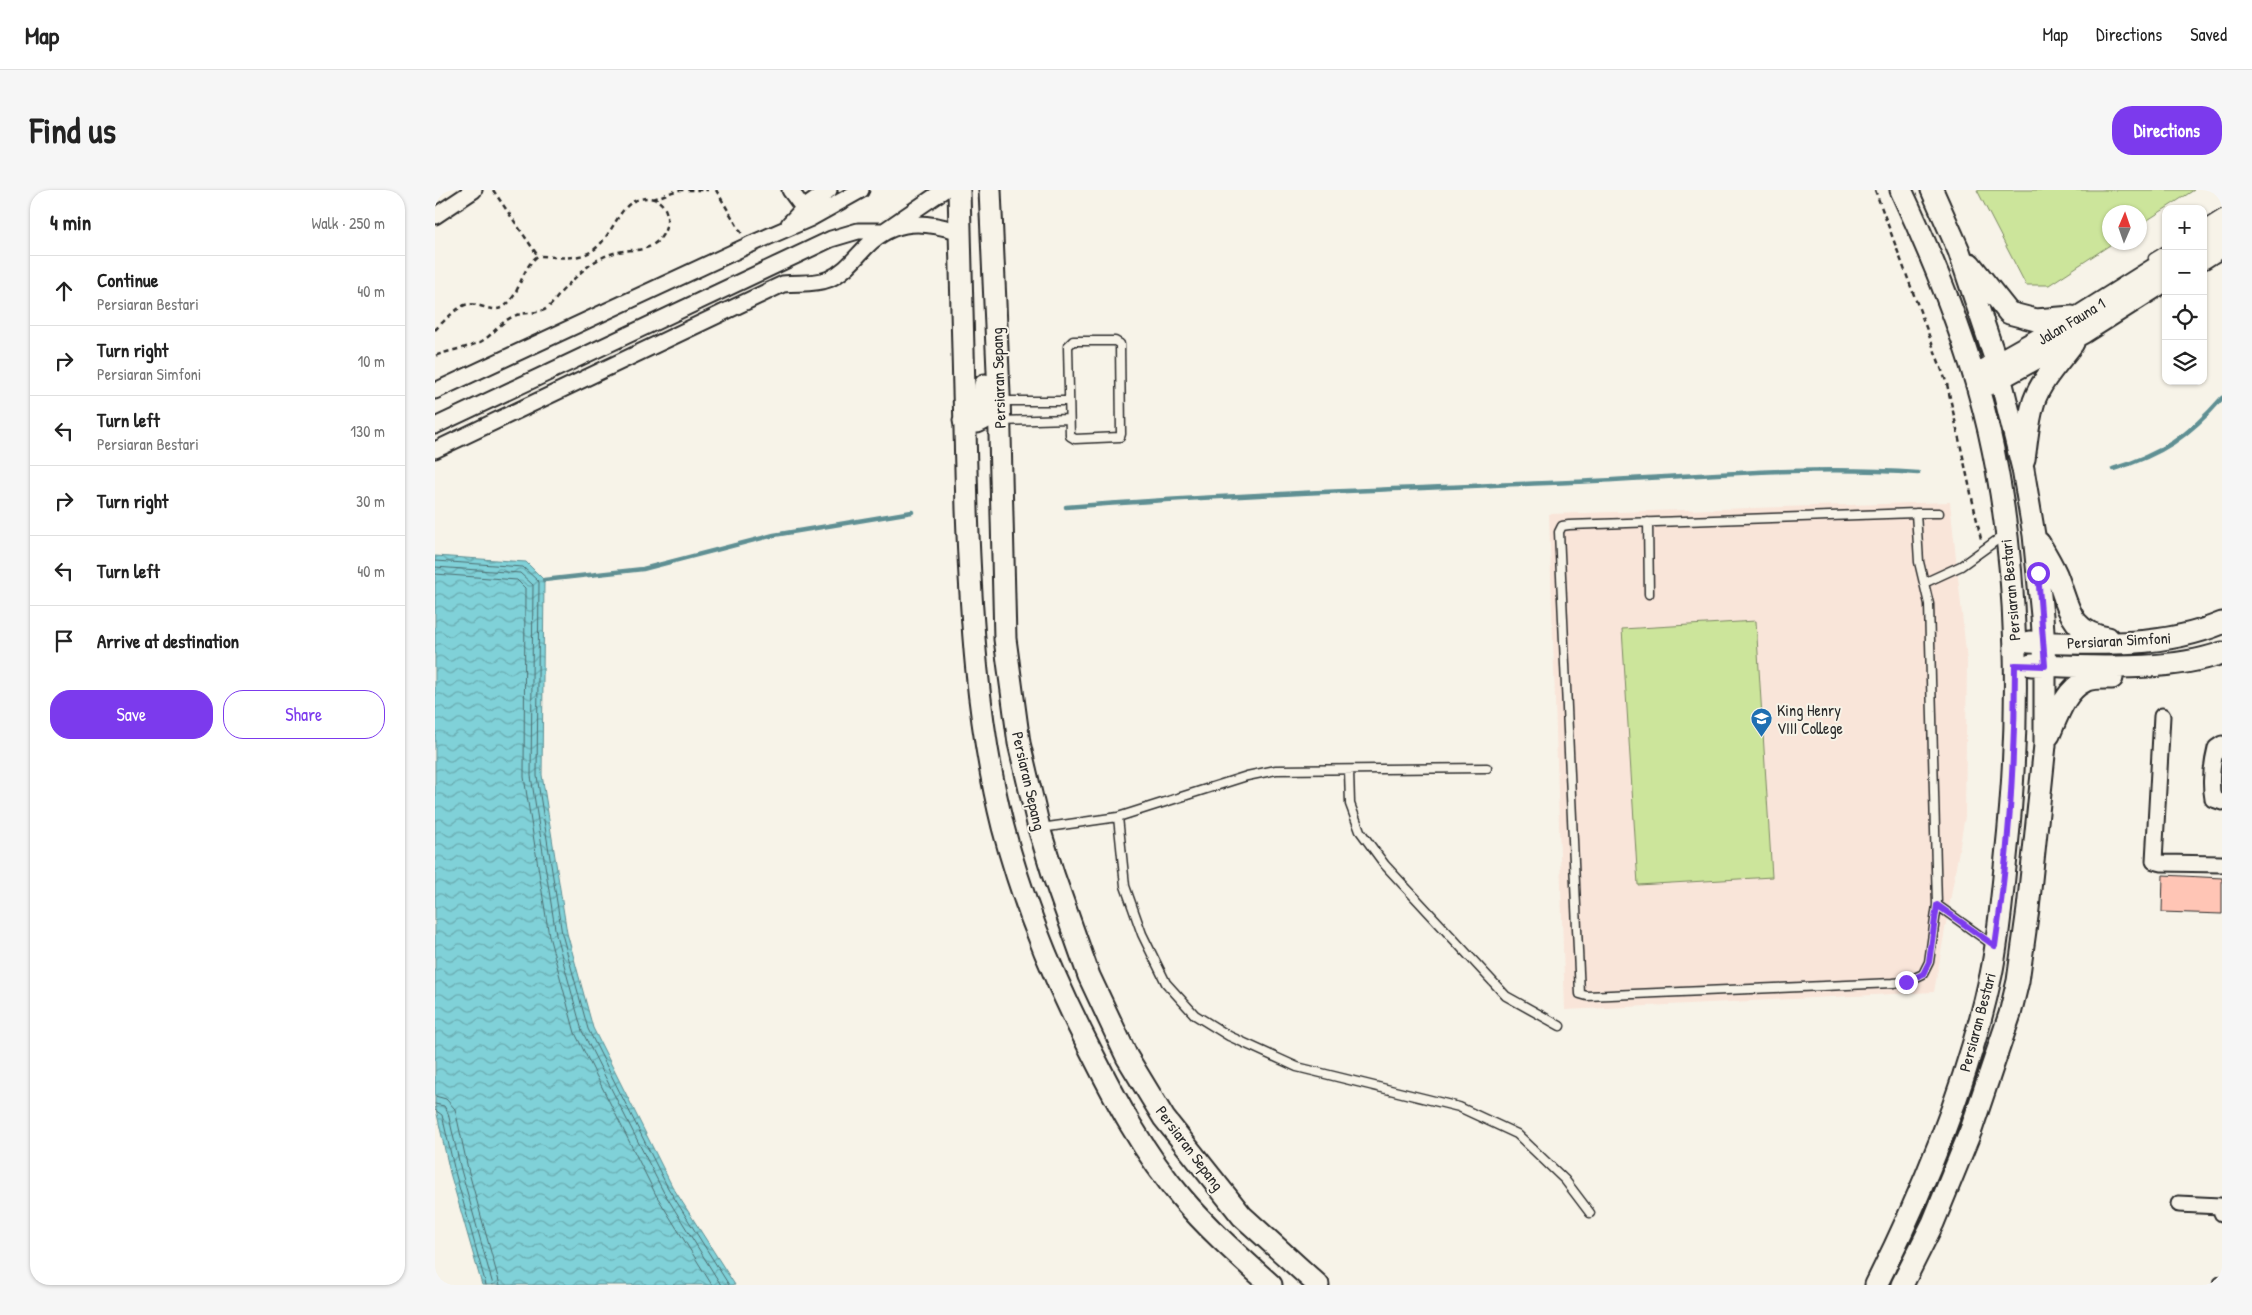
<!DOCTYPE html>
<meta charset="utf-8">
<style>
body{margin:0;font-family:"Patrick Hand",sans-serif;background:#f6f6f6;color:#222}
.controls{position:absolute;right:15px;top:15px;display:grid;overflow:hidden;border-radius:10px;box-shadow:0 1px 4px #0004}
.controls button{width:45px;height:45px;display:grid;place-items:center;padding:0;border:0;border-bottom:1px solid #e0e0e0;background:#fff;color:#222;font:25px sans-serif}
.compass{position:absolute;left:1667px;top:15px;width:45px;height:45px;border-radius:50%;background:#fff;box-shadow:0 1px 4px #0004;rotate:2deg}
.stop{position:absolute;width:15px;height:15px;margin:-11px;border:4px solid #7c3aed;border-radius:50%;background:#fff}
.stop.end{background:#7c3aed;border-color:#fff;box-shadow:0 1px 5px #0008}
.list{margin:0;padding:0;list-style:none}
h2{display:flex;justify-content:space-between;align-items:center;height:65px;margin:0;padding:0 20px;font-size:21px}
h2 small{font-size:16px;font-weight:400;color:#767676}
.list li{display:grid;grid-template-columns:32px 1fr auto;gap:15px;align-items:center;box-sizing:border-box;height:70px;padding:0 20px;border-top:1px solid #e0e0e0}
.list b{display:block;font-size:19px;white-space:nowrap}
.list p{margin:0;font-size:16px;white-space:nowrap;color:#767676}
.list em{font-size:16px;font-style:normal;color:#767676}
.actions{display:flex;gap:10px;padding:15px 20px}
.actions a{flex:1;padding:11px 0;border:1px solid #7c3aed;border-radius:20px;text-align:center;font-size:18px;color:#7c3aed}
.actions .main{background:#7c3aed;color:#fff}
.icon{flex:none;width:28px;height:28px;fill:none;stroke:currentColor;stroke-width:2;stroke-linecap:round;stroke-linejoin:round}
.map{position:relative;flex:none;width:1787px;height:1095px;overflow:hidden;border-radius:20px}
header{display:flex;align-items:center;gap:30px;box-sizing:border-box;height:70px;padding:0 25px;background:#fff;border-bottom:1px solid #e0e0e0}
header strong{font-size:24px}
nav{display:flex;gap:28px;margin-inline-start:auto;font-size:18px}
.intro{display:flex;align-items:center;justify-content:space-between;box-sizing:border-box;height:120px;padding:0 30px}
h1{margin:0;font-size:35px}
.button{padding:12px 22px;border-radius:20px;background:#7c3aed;color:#fff;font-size:18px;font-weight:700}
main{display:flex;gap:30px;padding:0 30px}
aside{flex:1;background:#fff;border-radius:20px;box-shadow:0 1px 4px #0004}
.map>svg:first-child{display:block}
.built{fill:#f9e5d9}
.green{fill:#cce59b;stroke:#7c8863}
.water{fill:url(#water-waves);stroke:#5e8f93}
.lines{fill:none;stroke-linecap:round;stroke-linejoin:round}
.shore{stroke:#4d6d70;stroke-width:1}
.stream{stroke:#5e8f93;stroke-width:4.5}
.building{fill:#ffc5b5;stroke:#2b2b2b}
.lane-casing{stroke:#2b2b2b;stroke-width:11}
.street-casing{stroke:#2b2b2b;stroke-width:19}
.secondary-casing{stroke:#2b2b2b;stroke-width:25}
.path{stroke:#2b2b2b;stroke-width:2.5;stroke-dasharray:5 4;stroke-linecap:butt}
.lane{stroke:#f7f3e8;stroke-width:8}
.street{stroke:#f7f3e8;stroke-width:15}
.secondary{stroke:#f7f3e8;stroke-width:21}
.route{stroke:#7c3aed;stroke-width:6}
.labels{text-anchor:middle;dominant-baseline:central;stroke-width:4;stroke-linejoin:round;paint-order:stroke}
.street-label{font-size:16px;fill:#2b2b2b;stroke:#f7f3e8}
.poi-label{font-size:16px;fill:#2b2b2b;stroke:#f7f3e8;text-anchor:start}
</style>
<header>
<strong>Map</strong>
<nav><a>Map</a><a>Directions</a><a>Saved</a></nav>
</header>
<div class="intro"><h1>Find us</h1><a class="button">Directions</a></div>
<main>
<aside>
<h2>4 min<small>Walk · 250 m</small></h2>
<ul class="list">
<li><svg class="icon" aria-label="ahead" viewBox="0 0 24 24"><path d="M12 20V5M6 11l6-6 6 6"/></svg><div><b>Continue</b><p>Persiaran Bestari</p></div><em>40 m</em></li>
<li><svg class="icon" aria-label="right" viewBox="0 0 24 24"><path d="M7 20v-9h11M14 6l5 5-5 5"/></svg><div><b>Turn right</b><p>Persiaran Simfoni</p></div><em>10 m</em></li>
<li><svg class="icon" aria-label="left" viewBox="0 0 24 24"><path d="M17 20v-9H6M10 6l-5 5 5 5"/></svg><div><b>Turn left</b><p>Persiaran Bestari</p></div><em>130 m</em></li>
<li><svg class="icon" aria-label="right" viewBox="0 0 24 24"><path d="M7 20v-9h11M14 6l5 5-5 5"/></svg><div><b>Turn right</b></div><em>30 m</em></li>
<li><svg class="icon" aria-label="left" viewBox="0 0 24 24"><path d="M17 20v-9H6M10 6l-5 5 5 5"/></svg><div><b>Turn left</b></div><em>40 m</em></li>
<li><svg class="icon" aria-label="arrive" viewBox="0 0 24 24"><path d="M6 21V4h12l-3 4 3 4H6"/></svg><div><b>Arrive at destination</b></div></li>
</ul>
<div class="actions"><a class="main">Save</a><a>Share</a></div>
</aside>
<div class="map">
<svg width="1787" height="1095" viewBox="0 0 1787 1095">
<defs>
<pattern id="water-waves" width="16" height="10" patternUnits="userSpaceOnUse" patternTransform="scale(1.25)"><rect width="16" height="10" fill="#80d1d8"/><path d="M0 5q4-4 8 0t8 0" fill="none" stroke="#69aaaf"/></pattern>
</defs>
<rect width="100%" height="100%" fill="#f7f3e8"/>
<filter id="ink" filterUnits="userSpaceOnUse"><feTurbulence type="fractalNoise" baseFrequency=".02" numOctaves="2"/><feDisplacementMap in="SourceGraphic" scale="10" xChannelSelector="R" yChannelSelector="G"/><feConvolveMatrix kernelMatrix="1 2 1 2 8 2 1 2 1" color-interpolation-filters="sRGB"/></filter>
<g filter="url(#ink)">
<path class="built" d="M1515,312L1532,471L1530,626L1499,802L1130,820L1114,324Z"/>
<path class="green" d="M1542,0H1759L1705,35L1704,22H1674V52L1678,53L1614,95H1591Z
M1321,431L1337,687L1203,695L1187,439Z"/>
<path class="water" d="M0,366L91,372L109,390L107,585L132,743L158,838L237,996L300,1095H47L15,983L0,915Z"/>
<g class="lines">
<path class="shore" d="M0,371L88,377L104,392L102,586L127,744L153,839L233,998L294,1095
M0,377L85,383L98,395L96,586L121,745L147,841L228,1001L286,1095
M0,384L82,390L90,398L89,587L114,746L140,843L221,1005L277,1095
M0,906L11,909L20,919L33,979L65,1095
M0,914L9,916L13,923L26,980L58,1095
M0,920L7,925L20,982L51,1095"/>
<path class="stream" d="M1678,279C1726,265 1754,246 1787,208
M631,317C799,304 968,299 1137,292C1252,287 1367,275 1483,283
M109,390L208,379L339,345L477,322"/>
</g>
<path class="building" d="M1728,685L1787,688V724L1727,722Z"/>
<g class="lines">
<defs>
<path id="lane" d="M1768,36L1787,24
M1718,68L1731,60
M638,151H680L685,154L686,244L685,247L640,249L635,246L633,156Z
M566,211H634
M566,231L634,229
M1481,323L1484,372L1494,414L1502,715L1494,772L1488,784L1471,792L1458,793L1152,806L1145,804L1124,342L1127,336L1134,335L1481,323H1504
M1213,332L1214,404
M1489,393L1526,376L1569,345
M914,580L915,614L925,641L950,675L1071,806L1125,836
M683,627L690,696L707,744L731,793L760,825L794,846L862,877L1024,917L1082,944L1130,990L1155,1023
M606,638L683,627L812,586L841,580L1052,578
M1502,715L1558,755"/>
<path id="street" d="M355,0L375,27
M0,26L39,0
M354,34L369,18L394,0
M0,201L314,55L376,28L426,0
M0,236L396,49L423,41H449L509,0
M0,260L348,94C363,92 379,95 394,89C410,82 420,68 432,56C460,28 490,31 525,42
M1727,526L1719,671L1727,673L1787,674
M1787,554L1781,558C1777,574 1775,593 1778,609L1787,612
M1744,1014L1785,1016L1787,1023
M1786,1095L1787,1094"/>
<path id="secondary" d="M524,0C527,107 529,213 532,320C536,426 542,533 568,637C588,714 618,787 654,857C680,909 709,964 747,1008C774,1040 805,1067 836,1095
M555,0L564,204L570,449L584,553L604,638L618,684L654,786L692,867L729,928L807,1026L883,1095
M1768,49L1787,37
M1768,68L1787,56
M1535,74L1574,123L1601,130L1637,127
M1550,180L1647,125L1731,72
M1554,194L1649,142L1731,90
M529,231L542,232L548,229L550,222V195
M1589,269C1592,250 1593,230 1599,211C1607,189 1624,172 1638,153
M1604,353C1610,363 1616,373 1621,384C1634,416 1633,442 1673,448
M1594,452C1658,454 1727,458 1787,433
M1596,475C1656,476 1729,483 1787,463
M1614,545C1622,527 1630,500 1650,491C1657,487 1670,488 1677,488
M1441,1095C1490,997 1533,893 1556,785C1564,746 1567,706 1571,667C1586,528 1585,377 1554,241C1535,158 1502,77 1466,0
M1467,1095L1498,1033L1536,940L1575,824L1583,791L1593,719L1610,555V476L1607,426L1599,345L1588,279L1562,174L1524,61L1497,0"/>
</defs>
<use href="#lane" class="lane-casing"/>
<use href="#street" class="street-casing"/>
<use href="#secondary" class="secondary-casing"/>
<path class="path" d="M58,0L103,66
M281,0L307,44
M1440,0L1512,194L1546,349
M218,9L243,0H273
M0,140C8,132 20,119 30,115C43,111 56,124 68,117C86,106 85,78 103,66C118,66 132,70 148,65C177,57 180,14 205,9C242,0 242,58 200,60C166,61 150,77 127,101C122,107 116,117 109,120C99,124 88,122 79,126C65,132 59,144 47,151C34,158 14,160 0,166"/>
<use href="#lane" class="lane"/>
<use href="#street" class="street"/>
<use href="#secondary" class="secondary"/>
</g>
</g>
<g class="lines" filter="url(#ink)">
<path class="route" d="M1471,792L1488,784L1494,772L1502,715L1560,756C1574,663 1580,570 1580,475L1610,476L1603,383"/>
</g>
<defs>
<symbol id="school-pin" viewBox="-11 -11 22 30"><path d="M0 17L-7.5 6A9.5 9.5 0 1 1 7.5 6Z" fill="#1f6fb2" stroke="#f7f3e8"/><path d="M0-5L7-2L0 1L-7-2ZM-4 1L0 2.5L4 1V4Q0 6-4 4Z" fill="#fff"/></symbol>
</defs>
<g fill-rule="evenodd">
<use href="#school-pin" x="1314" y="516" width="25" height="34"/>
</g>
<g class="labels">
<g class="street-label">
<text transform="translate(1636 131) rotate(-31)">Jalan Fauna 1</text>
<text transform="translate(563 188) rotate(-92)">Persiaran Sepang</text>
<text transform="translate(1575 400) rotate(-95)">Persiaran Bestari</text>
<text transform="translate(1684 450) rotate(-3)">Persiaran Simfoni</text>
<text transform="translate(594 591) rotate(77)">Persiaran Sepang</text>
<text transform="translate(1542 832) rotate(-75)">Persiaran Bestari</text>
<text transform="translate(755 958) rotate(53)">Persiaran Sepang</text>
</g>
<g class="poi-label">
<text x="1342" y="520">King Henry<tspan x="1342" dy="18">VIII College</tspan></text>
</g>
</g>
</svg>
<div class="controls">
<button>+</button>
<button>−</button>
<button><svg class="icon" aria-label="locate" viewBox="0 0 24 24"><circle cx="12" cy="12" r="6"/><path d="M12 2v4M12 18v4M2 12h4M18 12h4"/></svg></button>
<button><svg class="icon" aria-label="layers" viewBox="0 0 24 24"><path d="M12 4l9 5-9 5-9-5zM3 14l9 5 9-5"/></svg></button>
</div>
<svg class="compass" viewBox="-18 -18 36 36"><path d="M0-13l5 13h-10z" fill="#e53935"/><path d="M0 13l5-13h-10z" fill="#767676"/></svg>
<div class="stop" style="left:1603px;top:383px"></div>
<div class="stop end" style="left:1471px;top:792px"></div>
</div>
</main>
